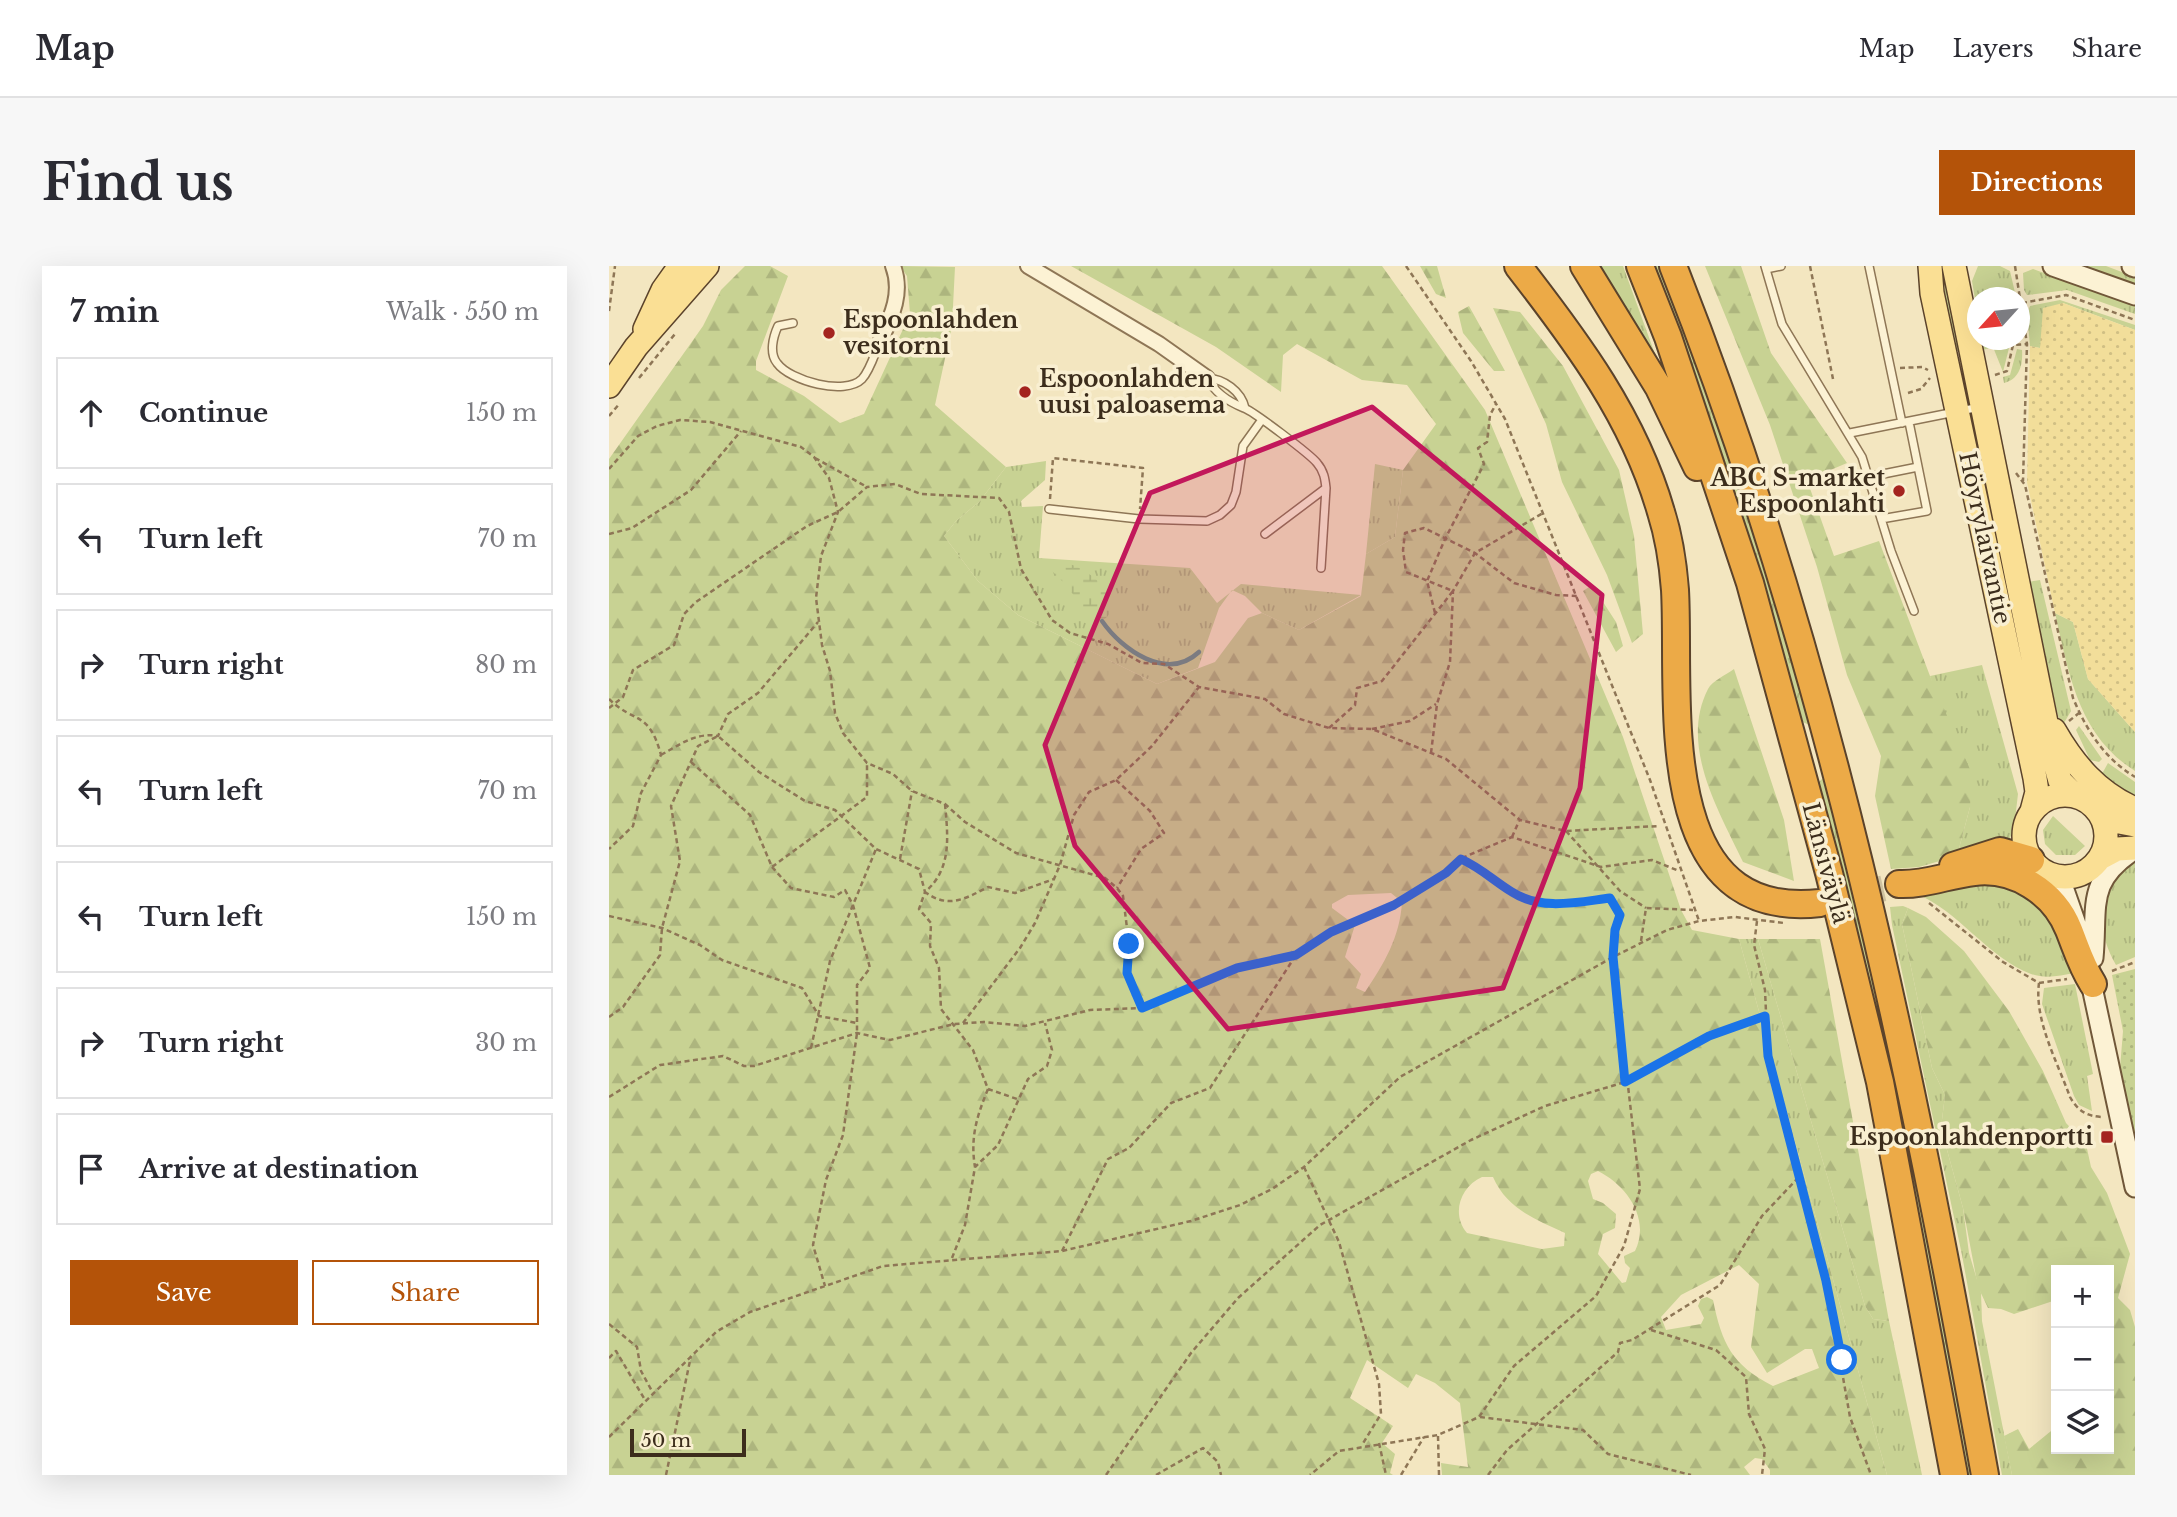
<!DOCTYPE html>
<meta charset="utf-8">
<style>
body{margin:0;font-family:"Libre Baskerville",serif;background:#f7f7f7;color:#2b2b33}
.controls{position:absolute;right:21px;bottom:21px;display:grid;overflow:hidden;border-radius:0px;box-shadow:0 7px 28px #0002}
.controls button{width:63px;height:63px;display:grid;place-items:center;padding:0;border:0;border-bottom:2px solid #e1e1e2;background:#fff;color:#2b2b33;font:35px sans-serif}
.compass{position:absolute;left:1358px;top:21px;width:63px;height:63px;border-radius:50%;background:#fff;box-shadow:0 7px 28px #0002;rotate:243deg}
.scale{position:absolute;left:21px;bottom:18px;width:116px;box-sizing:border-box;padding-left:7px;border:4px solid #3c2d1c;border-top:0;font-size:19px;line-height:24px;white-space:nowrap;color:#3c2d1c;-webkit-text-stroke:5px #f9efd1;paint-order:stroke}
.stop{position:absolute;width:21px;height:21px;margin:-16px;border:5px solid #1a73e8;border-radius:50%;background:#fff}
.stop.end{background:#1a73e8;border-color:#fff;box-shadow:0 2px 7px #0008}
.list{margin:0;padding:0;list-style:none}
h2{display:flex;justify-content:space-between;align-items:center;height:91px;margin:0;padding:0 28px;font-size:30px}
h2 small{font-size:23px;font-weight:400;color:#7c7c81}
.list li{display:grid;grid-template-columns:46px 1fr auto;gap:21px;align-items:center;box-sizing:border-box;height:112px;margin:0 14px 14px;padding:0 14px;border:2px solid #e1e1e2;border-radius:0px}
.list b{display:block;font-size:26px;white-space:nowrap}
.list em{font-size:23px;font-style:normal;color:#7c7c81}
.actions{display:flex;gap:14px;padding:21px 28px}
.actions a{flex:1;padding:16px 0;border:2px solid #b45309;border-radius:0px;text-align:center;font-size:24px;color:#b45309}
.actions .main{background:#b45309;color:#fff}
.icon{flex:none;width:38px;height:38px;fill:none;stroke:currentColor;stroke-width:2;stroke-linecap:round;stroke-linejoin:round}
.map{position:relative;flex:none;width:1526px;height:1209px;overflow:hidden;border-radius:0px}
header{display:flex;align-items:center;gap:42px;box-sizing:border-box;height:98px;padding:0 35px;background:#fff;border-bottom:2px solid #e1e1e2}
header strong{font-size:33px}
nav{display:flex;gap:38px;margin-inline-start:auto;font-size:24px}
.intro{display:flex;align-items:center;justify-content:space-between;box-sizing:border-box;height:168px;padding:0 42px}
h1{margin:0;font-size:49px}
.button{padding:18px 32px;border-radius:0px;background:#b45309;color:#fff;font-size:24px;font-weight:700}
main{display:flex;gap:42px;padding:0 42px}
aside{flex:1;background:#fff;border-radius:0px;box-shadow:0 7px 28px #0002}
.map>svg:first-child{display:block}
.grass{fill:url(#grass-tufts)}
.forest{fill:url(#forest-firs);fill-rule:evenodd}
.wetland{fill:url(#wetland-marsh)}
.sand{fill:url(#sand-dots)}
.park{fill:url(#park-dots)}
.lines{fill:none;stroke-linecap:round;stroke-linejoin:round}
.stream{stroke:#69948b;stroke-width:4.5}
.highway-tunnel{stroke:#cec19f;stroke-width:26;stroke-dasharray:26 13;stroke-linecap:butt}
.lane-casing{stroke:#8e7656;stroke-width:10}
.street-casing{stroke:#8e7656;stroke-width:18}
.secondary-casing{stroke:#705739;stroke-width:23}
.primary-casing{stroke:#5b432b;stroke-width:26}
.highway-casing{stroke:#5b432b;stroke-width:30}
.path{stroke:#8e7656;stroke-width:2.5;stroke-dasharray:5 3.5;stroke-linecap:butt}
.lane{stroke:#fcf2d4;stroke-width:7}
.street{stroke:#fcf2d4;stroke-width:14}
.secondary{stroke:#fcf2d4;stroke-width:19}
.primary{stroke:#fadf94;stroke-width:23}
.highway{stroke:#ecaa47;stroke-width:26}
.route{stroke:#1a73e8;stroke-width:9}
.marked{fill:#c2185b;fill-opacity:0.2;stroke:#c2185b;stroke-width:5;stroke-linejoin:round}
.poi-dot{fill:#a4241f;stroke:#f9efd1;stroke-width:2.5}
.labels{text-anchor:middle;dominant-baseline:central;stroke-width:7;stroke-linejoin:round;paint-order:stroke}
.poi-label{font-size:23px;font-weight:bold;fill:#3c2d1c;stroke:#f9efd1;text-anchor:start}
.street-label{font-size:23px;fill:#3c2d1c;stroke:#f9efd1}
</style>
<header>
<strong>Map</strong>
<nav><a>Map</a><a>Layers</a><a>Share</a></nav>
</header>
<div class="intro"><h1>Find us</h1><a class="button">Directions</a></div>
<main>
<aside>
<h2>7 min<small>Walk · 550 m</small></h2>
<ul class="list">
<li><svg class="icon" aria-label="ahead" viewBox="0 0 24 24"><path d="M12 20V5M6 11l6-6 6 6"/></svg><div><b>Continue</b></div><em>150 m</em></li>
<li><svg class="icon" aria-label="left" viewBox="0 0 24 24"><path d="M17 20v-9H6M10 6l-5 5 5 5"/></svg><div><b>Turn left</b></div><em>70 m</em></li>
<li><svg class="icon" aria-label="right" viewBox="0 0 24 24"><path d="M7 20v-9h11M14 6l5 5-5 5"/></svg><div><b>Turn right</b></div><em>80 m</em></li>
<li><svg class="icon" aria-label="left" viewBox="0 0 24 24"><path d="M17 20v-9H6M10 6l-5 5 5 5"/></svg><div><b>Turn left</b></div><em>70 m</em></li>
<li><svg class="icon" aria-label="left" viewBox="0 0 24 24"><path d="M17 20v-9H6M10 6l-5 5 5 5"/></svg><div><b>Turn left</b></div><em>150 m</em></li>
<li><svg class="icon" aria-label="right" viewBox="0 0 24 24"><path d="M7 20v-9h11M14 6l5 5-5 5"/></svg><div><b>Turn right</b></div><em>30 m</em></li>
<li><svg class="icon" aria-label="arrive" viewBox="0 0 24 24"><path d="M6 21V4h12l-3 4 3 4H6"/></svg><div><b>Arrive at destination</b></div></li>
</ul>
<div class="actions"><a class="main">Save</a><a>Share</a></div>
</aside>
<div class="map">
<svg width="1526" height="1209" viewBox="0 0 1526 1209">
<defs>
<pattern id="grass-tufts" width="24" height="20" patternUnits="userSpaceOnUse" patternTransform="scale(1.75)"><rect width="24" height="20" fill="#c8d293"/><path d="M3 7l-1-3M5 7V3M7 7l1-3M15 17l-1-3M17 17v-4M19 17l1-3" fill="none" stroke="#adb57e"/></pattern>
<pattern id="forest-firs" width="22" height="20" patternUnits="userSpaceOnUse" patternTransform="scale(1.75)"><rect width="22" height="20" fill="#c8d293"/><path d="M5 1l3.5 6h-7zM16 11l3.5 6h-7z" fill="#adb57e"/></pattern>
<pattern id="wetland-marsh" width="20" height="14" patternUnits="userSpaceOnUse" patternTransform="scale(1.75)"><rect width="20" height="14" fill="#c8d293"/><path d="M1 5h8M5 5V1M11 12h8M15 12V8" fill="none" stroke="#adb57e"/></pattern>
<pattern id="sand-dots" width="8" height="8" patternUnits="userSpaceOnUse" patternTransform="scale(1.75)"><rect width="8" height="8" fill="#f2de9a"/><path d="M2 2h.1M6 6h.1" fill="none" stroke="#d0bf84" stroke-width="1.8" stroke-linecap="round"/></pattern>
<pattern id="park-dots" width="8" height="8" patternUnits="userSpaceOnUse" patternTransform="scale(1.75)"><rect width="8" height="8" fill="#c8d293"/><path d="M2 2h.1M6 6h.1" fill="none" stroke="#adb57e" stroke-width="1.8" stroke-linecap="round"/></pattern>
</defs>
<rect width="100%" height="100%" fill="#f3e6c0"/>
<path class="grass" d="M990,0H1014L1046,88L1044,89Z
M1043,0H1053C1109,152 1160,304 1202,460L1194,456L1167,364Z
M1369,0H1391L1401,5L1407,31L1368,32V45L1363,15Z
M1474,0H1497L1526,11V19Z
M1424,3L1526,40V48L1458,24L1418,29L1415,24L1414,7Z
M1334,5L1355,84L1348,85L1337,35Z
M1451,34L1526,59V64L1454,37L1431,82L1421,80L1418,47L1421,40Z
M1411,51L1412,74L1401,78L1394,106L1384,81L1374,84L1373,74H1410Z
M1408,83L1413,84C1414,98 1411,113 1395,117L1394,111L1401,109Z
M437,195L436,214L412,235L413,241L434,240L430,292L581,302L608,337L632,318L752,329L690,364L653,347L636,330L623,324L610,342L589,402L548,418L409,349L369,315L335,270L347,255L370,236L397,201Z
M766,198L794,204L786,271L757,288Z
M1431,314L1462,445L1455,457L1466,481L1449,450L1419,316Z
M1446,347L1464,356L1479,413L1526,466V505C1469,469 1460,408 1446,347Z
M1373,399L1409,528L1405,562L1400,574L1348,590L1361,541L1321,410Z
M1470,460L1493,493L1490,496L1481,494L1467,464Z
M1499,497L1526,516V535L1481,501L1494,506Z
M1213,513L1218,515L1288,808L1366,1209H1357L1209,517Z
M1444,550L1476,580L1466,589H1447L1436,578L1434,564Z
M1526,593V691L1507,699C1492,674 1488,644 1501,617C1506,608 1518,600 1526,593Z
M1351,615L1397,616L1441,645L1465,707C1451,710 1436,713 1422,708C1378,691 1350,645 1306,627Z
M1294,640L1299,642L1293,658L1323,802L1336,829L1332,862L1354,942L1360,987L1372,1027L1373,1055L1403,1209H1393L1353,989L1283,659L1281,641Z
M1130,673H1149L1256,1040L1264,1053L1280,1055L1313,1209H1278Z
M1466,718L1484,808L1478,810L1483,845L1470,839L1465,830L1433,738L1435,722Z"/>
<path class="forest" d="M136,0H161L179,10L147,95V104L195,130L231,157L255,148L301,48L298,10L291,0L346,1L343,60L326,139L397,201L370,236L347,255L335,270L369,315L409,349L548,418L606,396L639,352L653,347L690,364L752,330L757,288L786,271L794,204L827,158L798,119L753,114L688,78L674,89L672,126L607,81L462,0H773L876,144L1014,471L1072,644L1083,664L1130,673L1278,1209H1161V1204L1153,1193L1146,1192L1135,1201L1141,1209H833L832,1197L859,1201L851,1137L826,1117L807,1108L799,1122L758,1094L741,1132L784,1160L773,1177L786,1188L781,1207L784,1209H0V193L94,60L112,24ZM782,627L793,636C791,671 775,698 756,726L747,722L752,708L736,691L746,659L723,642V638L739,629ZM989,905C1017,919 1042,952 1026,985L1015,990L1016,997L1021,1002L1017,1016L1013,1017L989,988L994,968L1006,962L1007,948L994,937L984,933L979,915L982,908ZM873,911H884C898,943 926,953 956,967L955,980L933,983L858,967C842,948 851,921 873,911ZM1130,999L1150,1018L1142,1081L1158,1107L1196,1083H1203L1210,1102L1164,1120C1123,1099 1113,1078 1104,1034L1098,1031L1092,1033L1089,1040L1095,1052L1092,1058L1057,1064L1052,1051L1072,1029Z
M811,0H828L837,32L827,28Z
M1096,0H1132L1162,87L1238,197L1198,214L1225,290L1270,275L1321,410L1363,508L1361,541L1348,590L1310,601L1282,603L1266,530L1272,490L1238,409L1208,301L1161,159Z
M860,40L896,105H885L854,67L849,46Z
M884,42L911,46L954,100L1010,204L1025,270L1034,368L1023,377L998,309L953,216L937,158Z
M983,319L1007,356L1014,380L1007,386L974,325Z
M1125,403L1175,554L1185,615L1134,596C1110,545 1070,480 1099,423C1103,415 1117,409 1125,403Z
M1299,642L1317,651L1355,685L1400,745L1434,805L1457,857L1477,878L1482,901L1498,927L1521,988L1509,1032L1521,1044L1526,1061V1209H1403L1395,1170L1409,1163L1420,1183L1447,1161V1183H1500V1004H1447V1034L1405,1048L1392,1043L1379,1042L1369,1021L1354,942L1332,862L1336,829L1323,802L1293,658Z
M1149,673H1211L1280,1055L1264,1053L1256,1040Z"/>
<path class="wetland" d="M438,295C447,296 458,296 466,300C487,308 521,341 490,357L483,355L458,320L437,299Z"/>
<path class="sand" d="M1454,37L1526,64V466L1479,413L1464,356L1446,347L1418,216L1421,80L1431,82L1434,42Z"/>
<path class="park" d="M1526,703V872L1511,802L1514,765L1503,709Z"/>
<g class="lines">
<path class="stream" d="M493,355C513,384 558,416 590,386"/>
<path class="highway-tunnel" d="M1211,637L1276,622"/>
<defs>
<path id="lane" d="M1156,0L1173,58L1253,191L1282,285L1305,345
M1260,0L1293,157
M1157,3L1172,0
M184,57L169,60C164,71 160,87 168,97C181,115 236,130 253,113C262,103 266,86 272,73
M636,142C632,125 615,113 598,112C606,127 620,136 635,142C644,145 702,189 708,197C715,205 716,213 717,222L656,268
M1241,167L1371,141
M1259,211L1309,201
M440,243L530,253L598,255L611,249L622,239L627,226L634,180L652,155
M1272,253L1318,245L1300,156
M712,302L717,222"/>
<path id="street" d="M419,0L550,78L598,112
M272,73C283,50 294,26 284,0"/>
<path id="secondary" d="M1444,0L1526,29
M1523,0L1526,1
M1439,608L1455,624L1469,664
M1484,692C1489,641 1476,615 1526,583
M1480,707L1526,921"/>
<path id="primary" d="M1321,0L1323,27L1426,512L1428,526L1423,545
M1345,0L1443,486L1451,515L1465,529
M36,63L54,24L71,0
M0,120L27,81L98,0
M1445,464C1465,499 1489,527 1526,543
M1415 570a41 41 0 1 1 82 0a41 41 0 1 1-82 0Z
M1490,546L1505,555L1526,559
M1491,592L1508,583L1526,582"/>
<path id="highway" d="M909,0C968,76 1025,152 1052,246C1060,271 1064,298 1066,324C1072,430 1041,656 1211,637
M975,0L1050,122L1088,201
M1031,0L1059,71L1141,317L1220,607L1271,816L1345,1209
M1064,0C1218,388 1302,800 1376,1209
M1344,600L1391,585L1422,594
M1290,618C1316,619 1339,609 1365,606C1405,601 1445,626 1460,664C1468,684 1472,699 1484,718"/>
</defs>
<use href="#lane" class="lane-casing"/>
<use href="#street" class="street-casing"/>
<use href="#secondary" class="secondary-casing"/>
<use href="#primary" class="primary-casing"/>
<use href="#highway" class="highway-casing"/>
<path class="path" d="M797,0L862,95L896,153L1041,514L1090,655
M1201,0L1224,113
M1406,0L1418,78L1414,215
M1413,37L1457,29L1526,54
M0,45L6,0
M1291,102L1313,101L1319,104
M1386,109L1398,105L1404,79L1418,78
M30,112L66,68
M1299,127L1312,123L1321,112
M0,150L11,137
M206,192L258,221
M0,203L29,170L48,160L71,154L101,156L192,181L205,191L220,212L229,246L212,290L207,332L213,379L221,405L226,447L234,467L258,497L284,508L303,525L336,538L356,556L407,587L496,612L508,622L514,630L520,678L518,707L533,742
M1407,207L1416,219L1464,432C1478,465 1495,492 1526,511
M441,233L444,192L534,202L531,243
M0,268L23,262L82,224L132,165
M826,347L818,315L836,273L875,198L869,182L878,176L881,149L887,138
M0,433C25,458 40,444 52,489L32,527L24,560L0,583
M0,442L14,431L24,404L65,379L75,348L87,336L198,260L229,246L258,221L286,218L312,228L390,232L400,246L412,303L443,354L461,367L499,378L533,397L555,398L590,421L656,433L675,448L720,462L763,463L837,493L911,554L957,565L1050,560
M1460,455L1470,447
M720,462L746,439L748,422L773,415L844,325L797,306L794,284L796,267L815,262L866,287L905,317L947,329L968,330
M763,463L801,455L827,438
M822,487L828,438L841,396L844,325L866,287L934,247
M52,489C70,479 87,466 109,470L119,448L149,427L209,356
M82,496L141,549L163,601L258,531V497
M507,514L541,545L555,567L532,583L508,622
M336,538C339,571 343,603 316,626C339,643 356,633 379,621L406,627L445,613
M957,565L1011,625L1037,642
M903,571L910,555
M853,592L903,571L992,601L1043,594L1070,605
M291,593L303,525
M163,601L182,622L225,631L236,624L244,639L261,702L248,719V767L234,869L217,914L204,979L216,1020
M1320,637L1394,696L1430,717
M0,650L53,662L91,679L113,694L193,722L210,750L248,757
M1148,655L1145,679L1156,724L1159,790L1217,1015L1241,1151L1262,1209
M1032,675L1037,642L1084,644
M1503,705L1526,696
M1430,717C1425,754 1448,795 1461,831C1469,845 1477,850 1493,851
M1430,717L1458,713
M0,751L14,741L51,689L53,662L71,595L62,540L89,480L109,470L150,506L196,535L226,544L267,583L310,603L316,626L310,643L322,657L321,680L330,702L332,743L364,784L379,823C368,850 361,871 366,901
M354,757L411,682L426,657L451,599L465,549L480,526L507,514L543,480L590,421
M202,782L221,695L267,583
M379,823L408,833
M0,831L51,799L114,790L135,800H145L248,767L281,774L345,758L375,756L416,760L481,744L533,742L628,702L687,689L722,666L785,639L837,607L852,593C872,602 885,615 903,626C932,645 969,636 1001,632L1011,649L1006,664L1004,691L1031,923L1015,980L987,1030L905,1100L870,1151L829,1169L730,1185L701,1209
M695,901L730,976L770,1118L772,1148L753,1179
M453,985L499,893L520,882L562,837L601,822L687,689
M343,992L356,959L366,901L389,879L419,813L438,800L443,784L436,757
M0,1058L28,1081L32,1105L44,1127
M1042,1064L1107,1084L1137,1111L1140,1148L1156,1183L1153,1209
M0,1092L7,1085L36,1134
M871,1151L974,1164L999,1188L1082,1209
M829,1170L830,1209
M0,1171L107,1066L141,1046L274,1000L453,985L582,955L631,939L663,923L695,901L791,811L1004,691L1058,664L1090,655L1126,651L1175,657
M770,1177L777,1209
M57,1209L82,1090
M497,1209L582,1087L629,1032L711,959L862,874L936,840L1016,816L1100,770L1156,750
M547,1209L594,1182L609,1196L612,1209
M792,1209L815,1171
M879,1209L898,1184L1009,1086L1011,1077L1023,1074L1111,1019L1153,950L1188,913"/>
<use href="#lane" class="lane"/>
<use href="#street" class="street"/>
<use href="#secondary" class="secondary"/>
<use href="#primary" class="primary"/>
<use href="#highway" class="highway"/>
</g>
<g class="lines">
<path class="route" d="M520,678L518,707L533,742L628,702L687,689L722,666L785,639L837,607L852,593C872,602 885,615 903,626C932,645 969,636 1001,632L1011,649L1006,664L1004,691L1016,816L1100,770L1156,750L1159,790L1217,1015L1233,1094"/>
</g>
<path class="marked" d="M763,141L993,329L971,522L894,722L619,763L466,580L436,479L541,227Z"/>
<g class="poi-dot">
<circle cx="220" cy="67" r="7"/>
<circle cx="416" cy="126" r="7"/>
<circle cx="1290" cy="225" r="7"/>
<rect x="1491" y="864" width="14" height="14" rx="3.5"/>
</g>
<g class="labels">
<g class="poi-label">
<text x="234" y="54">Espoonlahden<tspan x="234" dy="26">vesitorni</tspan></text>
<text x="430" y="113">Espoonlahden<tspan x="430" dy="26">uusi paloasema</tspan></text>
<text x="1276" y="212" text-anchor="end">ABC S-market<tspan x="1276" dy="26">Espoonlahti</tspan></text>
<text x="1484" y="871" text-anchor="end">Espoonlahdenportti</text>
</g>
<g class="street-label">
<text transform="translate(1376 272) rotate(78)">Höyrylaivantie</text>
<text transform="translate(1217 597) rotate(75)">Länsiväylä</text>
</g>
</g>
</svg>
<div class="controls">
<button>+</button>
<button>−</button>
<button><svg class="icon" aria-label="layers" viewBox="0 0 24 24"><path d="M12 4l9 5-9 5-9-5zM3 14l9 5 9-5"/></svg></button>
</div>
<svg class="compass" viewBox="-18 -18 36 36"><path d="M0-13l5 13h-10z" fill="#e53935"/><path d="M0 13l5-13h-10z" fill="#7c7c81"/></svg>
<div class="scale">50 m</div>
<div class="stop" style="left:1233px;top:1094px"></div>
<div class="stop end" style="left:520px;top:678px"></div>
</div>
</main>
